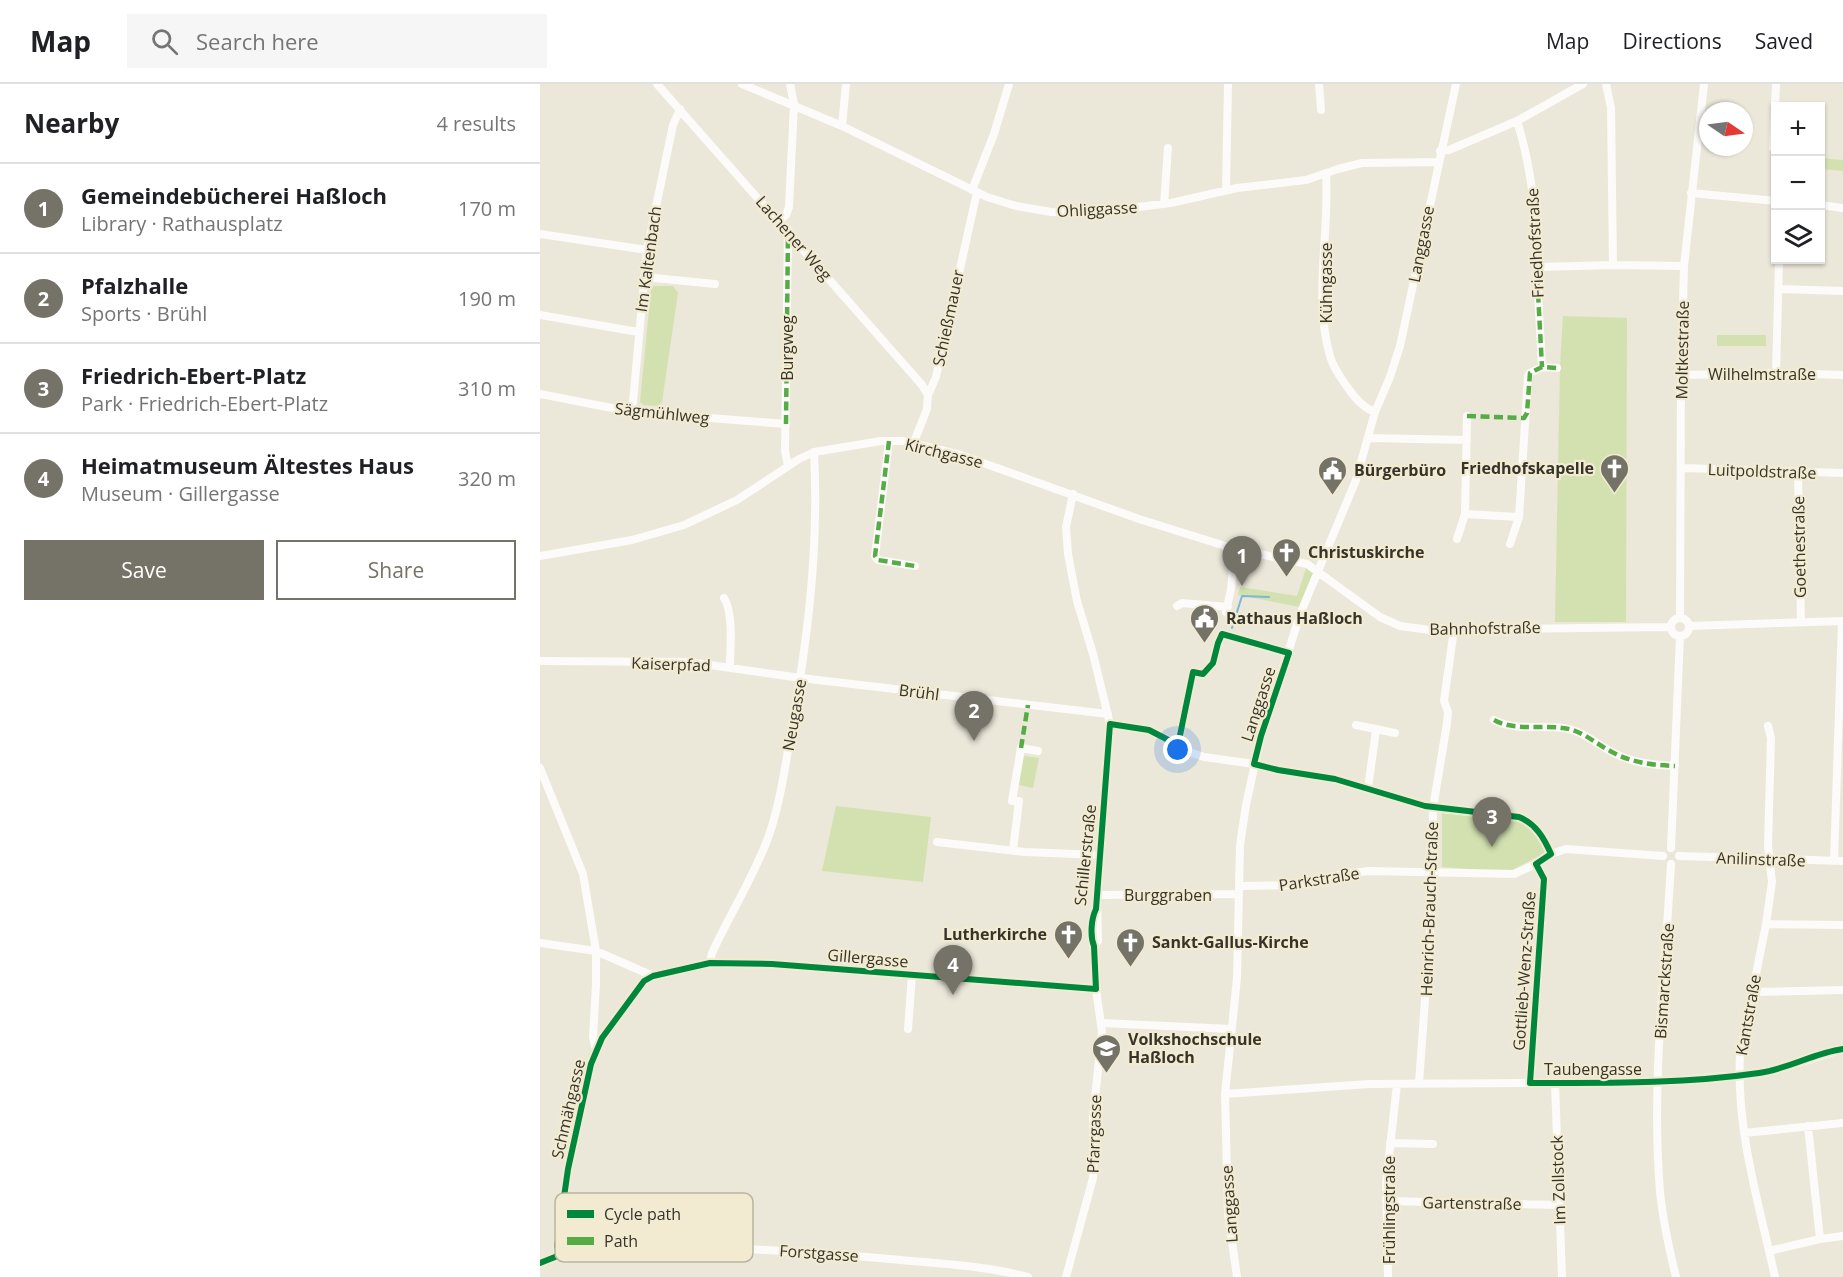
<!DOCTYPE html>
<meta charset="utf-8">
<style>
body{margin:0;font-family:"Open Sans",sans-serif;background:#f6f6f6;color:#202124}
.controls{position:absolute;right:18px;top:18px;display:grid;overflow:hidden;border-radius:0px;box-shadow:0 2px 4px #0004}
.controls button{width:54px;height:54px;display:grid;place-items:center;padding:0;border:0;border-bottom:2px solid #e0e0e0;background:#fff;color:#202124;font:30px sans-serif}
.compass{position:absolute;left:1159px;top:18px;width:54px;height:54px;border-radius:50%;background:#fff;box-shadow:0 2px 4px #0004;rotate:103deg}
.you{position:absolute;left:638px;top:666px;width:21px;height:21px;margin:-15px;border:4px solid #fff;border-radius:50%;background:#1a73e8;box-shadow:0 0 0 9px #1a73e833}
.badge{display:grid;place-items:center;width:39px;height:39px;border-radius:50%;background:#757367;color:#fff;font-size:20px;font-weight:700}
.pin{position:absolute;translate:-50% -50px;filter:drop-shadow(0 2px 3px #0008)}
.pin::after{content:'';position:absolute;top:32px;width:21px;height:18px;background:inherit;clip-path:polygon(0 0,100% 0,50% 100%)}
.list{margin:0;padding:0;list-style:none}
h2{display:flex;justify-content:space-between;align-items:center;height:78px;margin:0;padding:0 24px;font-size:26px}
h2 small{font-size:20px;font-weight:400;color:#757577}
.list li{display:grid;grid-template-columns:39px 1fr auto;gap:18px;align-items:center;box-sizing:border-box;height:90px;padding:0 24px;border-top:2px solid #e0e0e0}
.list b{display:block;font-size:22px;white-space:nowrap}
.list p{margin:0;font-size:20px;white-space:nowrap;color:#757577}
.list em{font-size:20px;font-style:normal;color:#757577}
.actions{display:flex;gap:12px;padding:18px 24px}
.actions a{flex:1;padding:14px 0;border:2px solid #757367;border-radius:0px;text-align:center;font-size:21px;color:#757367}
.actions .main{background:#757367;color:#fff}
.icon{flex:none;width:33px;height:33px;fill:none;stroke:currentColor;stroke-width:2;stroke-linecap:round;stroke-linejoin:round}
.map{position:relative;flex:none;width:1303px;height:1193px;overflow:hidden}
header{display:flex;align-items:center;gap:36px;box-sizing:border-box;height:84px;padding:0 30px;background:#fff;border-bottom:2px solid #e0e0e0}
header strong{font-size:28px}
nav{display:flex;gap:33px;margin-inline-start:auto;font-size:21px}
.search{width:420px;height:54px;background:#f6f6f6;display:flex;align-items:center;gap:15px;box-sizing:border-box;padding:0 21px;border-radius:0px;color:#757577;font-size:22px}
main{display:flex}
aside{flex:1;background:#fff}
.map>svg:first-child{display:block}
.green{fill:#d3e1b0}
.lines{fill:none;stroke-linecap:round;stroke-linejoin:round}
.stream{stroke:#7eb6d3;stroke-width:2}
.street{stroke:#fcfbf9;stroke-width:8}
.quiet{stroke:#55ac44;stroke-width:4.5;stroke-dasharray:9 4.5;stroke-linecap:butt}
.cycleway-casing{stroke:#f2ebd2;stroke-width:10}
.cycleway{stroke:#00873e;stroke-width:6}
.labels{text-anchor:middle;dominant-baseline:central;stroke-width:4.5;stroke-linejoin:round;paint-order:stroke}
.street-label{font-size:16px;fill:#36342a;stroke:#f2ebd2}
.poi-label{font-size:16px;font-weight:bold;fill:#36342a;stroke:#f2ebd2;text-anchor:start}
.key{fill:#f2ebd2;stroke:#bab4a0;stroke-width:1.5}
.key-label{font-size:16px;fill:#36342a}
</style>
<header>
<strong>Map</strong>
<div class="search"><svg class="icon" aria-label="search" viewBox="0 0 24 24"><circle cx="10" cy="10" r="6"/><path d="M15 15l6 6"/></svg>Search here</div>
<nav><a>Map</a><a>Directions</a><a>Saved</a></nav>
</header>
<main>
<aside>
<h2>Nearby<small>4 results</small></h2>
<ul class="list">
<li><span class="badge">1</span><div><b>Gemeindebücherei Haßloch</b><p>Library · Rathausplatz</p></div><em>170 m</em></li>
<li><span class="badge">2</span><div><b>Pfalzhalle</b><p>Sports · Brühl</p></div><em>190 m</em></li>
<li><span class="badge">3</span><div><b>Friedrich-Ebert-Platz</b><p>Park · Friedrich-Ebert-Platz</p></div><em>310 m</em></li>
<li><span class="badge">4</span><div><b>Heimatmuseum Ältestes Haus</b><p>Museum · Gillergasse</p></div><em>320 m</em></li>
</ul>
<div class="actions"><a class="main">Save</a><a>Share</a></div>
</aside>
<div class="map">
<svg width="1303" height="1193" viewBox="0 0 1303 1193">
<rect width="100%" height="100%" fill="#ebe7d9"/>
<path class="green" d="M1280,74L1303,76V87L1281,85Z
M114,202H133L138,209L122,318L119,322L104,321L100,318L111,205Z
M1023,232L1087,234L1086,538H1015L1020,281Z
M1177,251H1226V262H1177Z
M766,484L775,487L760,523L698,511L700,503L757,512Z
M484,672L499,674L493,704L479,701Z
M296,722L391,733L383,798L282,787Z
M902,729L976,736C991,743 998,754 1005,769L972,786L955,787L902,783Z"/>
<g class="lines">
<path class="stream" d="M692,544L702,512L729,513"/>
<path class="street" d="M117,0L382,301L388,311
M202,0L302,42L447,113L476,122L511,128L549,129L631,119L697,104L766,96L798,85L822,79L898,78
M779,0L781,26
M1066,0L1071,24L1073,181
M977,37C992,84 996,133 999,183L997,190L1002,283
M302,42L306,0
M1233,64L1236,0
M900,67L909,66L977,37L1043,0
M786,89C790,149 773,213 790,272C793,284 801,294 808,304C815,314 823,324 835,328
M432,106L454,50L469,0
M686,106L688,0
M1151,109L1236,117
M624,120L628,64
M1280,121L1303,124
M239,137L246,131L249,123L254,20L250,0
M248,146L245,367L248,382
M0,150L107,166
M999,183L1073,181L1144,182
M104,193L175,200
M1238,205L1303,207
M0,231L98,248
M1236,289L1239,176
M1141,291L1236,289L1303,291
M0,310L92,328L246,340
M92,328L107,166L133,41L140,25
M829,354L927,356
M349,357L335,472L338,476L375,482
M374,358L387,325L388,311L396,293L437,108
M1141,384L1303,389
M1258,388L1261,538
M533,410L526,443L528,470L537,517L553,570L570,640L557,811L558,857L554,862
M925,430L979,433
M917,455L925,430L927,332
M970,460L979,433L988,292L990,289L1002,283L1017,284
M0,472L92,456L144,441L197,416L259,375L274,368L341,357H363L421,371L599,435L695,465L767,480L840,533L860,542L890,546L1130,543
M184,514C194,530 190,564 190,583
M637,522L642,519L688,523
M686,528L691,505L695,465
M1140,533L1141,291L1144,182L1164,0
M1131 543a9 9 0 1 1 18 0a9 9 0 1 1-18 0Z
M1149,542L1303,537
M0,577L149,578L261,594L568,630
M954,636C973,647 1002,641 1023,644C1042,646 1056,660 1072,668C1092,679 1113,681 1135,682
M570,640L609,646L652,669L664,673L714,680
M816,641L855,649
M1228,642L1231,654L1228,761L1232,798L1226,840L1200,971C1196,1046 1219,1120 1235,1193
M638,661L653,588L663,590
M0,684L43,790L56,867V900L53,953L56,966
M738,686L795,695L893,724L979,733C996,740 1004,754 1011,770
M828,704L836,646
M397,758L485,768L560,771
M1131,764L1140,552
M473,766L479,717H472L481,664L498,667
M1139,772L1303,777
M1294,777L1302,537
M1131,780C1125,889 1111,999 1120,1108C1123,1137 1129,1165 1136,1193
M699,802L758,801L803,790L829,787L974,790L996,780L1011,770L1026,765L1123,772
M557,811L699,810
M1226,840L1303,841
M0,859L56,867L113,892
M170,879L172,869C190,830 213,794 228,754C240,721 245,683 251,648C268,554 279,463 274,368
M1212,908L1303,906
M562,939L691,945
M368,945L372,891
M879,999L893,805V724L907,639L908,628L904,617L914,545
M990,999L1004,795L996,780
M1015,999L1022,1193
M685,1010L829,1000L1117,998L1220,989L1239,985L1303,965
M1268,1042L1280,1155
M1204,1049L1303,1039
M850,1059L893,1060
M846,1117L1019,1121
M1229,1167L1280,1155L1303,1152
M20,1171L17,1162L28,1085L47,994L56,966L62,954L104,897L113,892L170,879L232,880L556,905
M0,1179L55,1160L77,1158C172,1163 266,1167 361,1176C403,1180 446,1182 488,1193
M526,1193L553,1094V1033L562,948L556,905L554,862C550,852 551,835 556,825
M697,1193L688,1129L685,1010L697,894L700,761L706,721L721,652L761,528L816,396L835,328L850,293L860,262L916,0
M848,1193L846,1099L857,1000"/>
<path class="quiet" d="M999,183L997,190L1002,283
M927,332L984,334L987,329L990,289L1002,283L1017,284
M246,340L248,146
M349,357L335,472L338,476L375,482
M954,636C973,647 1002,641 1023,644C1042,646 1056,660 1072,668C1092,679 1113,681 1135,682
M481,664L488,621"/>
<defs>
<path id="cycleway" d="M0,1179L20,1171L17,1162L28,1085L51,980L62,954L104,897L113,892L170,879L232,880L556,905L554,862C550,852 551,835 556,825L570,640L609,646L638,661L653,588L663,590L673,579L678,559L682,550L749,569L721,652L714,680L738,686L795,695L885,722L979,733C996,740 1004,754 1011,770L996,780L1004,795L990,999C1066,999 1144,1000 1219,989C1248,985 1274,969 1303,965"/>
</defs>
<use href="#cycleway" class="cycleway-casing"/>
<use href="#cycleway" class="cycleway"/>
</g>
<defs>
<symbol id="church-pin" viewBox="-11 -11 22 30"><path d="M0 17L-7.5 6A9.5 9.5 0 1 1 7.5 6Z" fill="#757367" stroke="#f2ebd2"/><path d="M-1.2-6h2.4v3.5h3.3v2.4h-3.3V6h-2.4V-.1h-3.3v-2.4h3.3Z" fill="#fff"/></symbol>
<symbol id="civic-pin" viewBox="-11 -11 22 30"><path d="M0 17L-7.5 6A9.5 9.5 0 1 1 7.5 6Z" fill="#757367" stroke="#f2ebd2"/><path d="M-.6-6.5H3V-4.5H.6V-3L4-1V1h2V6H-6V1h2V-1L-.6-3ZM-1.2 2.5V6h2.4V2.5Z" fill="#fff"/></symbol>
<symbol id="university-pin" viewBox="-11 -11 22 30"><path d="M0 17L-7.5 6A9.5 9.5 0 1 1 7.5 6Z" fill="#757367" stroke="#f2ebd2"/><path d="M0-5L7-2L0 1L-7-2ZM-4 1L0 2.5L4 1V4Q0 6-4 4Z" fill="#fff"/></symbol>
</defs>
<g fill-rule="evenodd">
<use href="#church-pin" x="1058" y="368" width="33" height="45"/>
<use href="#civic-pin" x="776" y="370" width="33" height="45"/>
<use href="#church-pin" x="730" y="452" width="33" height="45"/>
<use href="#civic-pin" x="648" y="518" width="33" height="45"/>
<use href="#church-pin" x="512" y="834" width="33" height="45"/>
<use href="#church-pin" x="574" y="842" width="33" height="45"/>
<use href="#university-pin" x="550" y="948" width="33" height="45"/>
</g>
<g class="labels">
<g class="street-label">
<text transform="translate(557 125) rotate(-3)">Ohliggasse</text>
<text transform="translate(254 154) rotate(49)">Lachener Weg</text>
<text transform="translate(995 159) rotate(-93)">Friedhofstraße</text>
<text transform="translate(881 160) rotate(-79)">Langgasse</text>
<text transform="translate(108 175) rotate(-82)">Im Kaltenbach</text>
<text transform="translate(786 199) rotate(-90)">Kühngasse</text>
<text transform="translate(408 234) rotate(-78)">Schießmauer</text>
<text transform="translate(247 264) rotate(-90)">Burgweg</text>
<text transform="translate(1142 266) rotate(-89)">Moltkestraße</text>
<text x="1222" y="290">Wilhelmstraße</text>
<text transform="translate(122 329) rotate(6)">Sägmühlweg</text>
<text transform="translate(404 369) rotate(14)">Kirchgasse</text>
<text transform="translate(1222 387) rotate(2)">Luitpoldstraße</text>
<text transform="translate(1259 463) rotate(-91)">Goethestraße</text>
<text transform="translate(945 544) rotate(-1)">Bahnhofstraße</text>
<text transform="translate(131 580) rotate(2)">Kaiserpfad</text>
<text transform="translate(379 608) rotate(7)">Brühl</text>
<text transform="translate(718 620) rotate(-72)">Langgasse</text>
<text transform="translate(254 631) rotate(-80)">Neugasse</text>
<text transform="translate(545 771) rotate(-84)">Schillerstraße</text>
<text transform="translate(1221 775) rotate(2)">Anilinstraße</text>
<text transform="translate(779 795) rotate(-9)">Parkstraße</text>
<text x="628" y="811">Burggraben</text>
<text transform="translate(889 825) rotate(-88)">Heinrich-Brauch-Straße</text>
<text transform="translate(328 874) rotate(5)">Gillergasse</text>
<text transform="translate(984 887) rotate(-86)">Gottlieb-Wenz-Straße</text>
<text transform="translate(1124 897) rotate(-86)">Bismarckstraße</text>
<text transform="translate(1208 931) rotate(-80)">Kantstraße</text>
<text x="1053" y="985">Taubengasse</text>
<text transform="translate(28 1025) rotate(-77)">Schmähgasse</text>
<text transform="translate(554 1050) rotate(-88)">Pfarrgasse</text>
<text transform="translate(1018 1096) rotate(-92)">Im Zollstock</text>
<text transform="translate(932 1119) rotate(1)">Gartenstraße</text>
<text transform="translate(689 1120) rotate(-94)">Langgasse</text>
<text transform="translate(849 1126) rotate(-90)">Frühlingstraße</text>
<text transform="translate(279 1169) rotate(4)">Forstgasse</text>
</g>
<g class="poi-label">
<text x="1054" y="384" text-anchor="end">Friedhofskapelle</text>
<text x="814" y="386">Bürgerbüro</text>
<text x="768" y="468">Christuskirche</text>
<text x="686" y="534">Rathaus Haßloch</text>
<text x="507" y="850" text-anchor="end">Lutherkirche</text>
<text x="612" y="858">Sankt-Gallus-Kirche</text>
<text x="588" y="955">Volkshochschule<tspan x="588" dy="18">Haßloch</tspan></text>
</g>
</g>
<rect x="15" y="1109" width="198" height="69" rx="9" class="key"/>
<rect x="27" y="1126" width="27" height="8" fill="#00873e"/>
<rect x="27" y="1153" width="27" height="8" fill="#55ac44"/>
<g class="key-label">
<text x="64" y="1136">Cycle path</text>
<text x="64" y="1163">Path</text>
</g>
</svg>
<div class="controls">
<button>+</button>
<button>−</button>
<button><svg class="icon" aria-label="layers" viewBox="0 0 24 24"><path d="M12 4l9 5-9 5-9-5zM3 14l9 5 9-5"/></svg></button>
</div>
<svg class="compass" viewBox="-18 -18 36 36"><path d="M0-13l5 13h-10z" fill="#e53935"/><path d="M0 13l5-13h-10z" fill="#757577"/></svg>
<div class="you"></div>
<div class="pin badge" style="left:702px;top:502px">1</div>
<div class="pin badge" style="left:434px;top:657px">2</div>
<div class="pin badge" style="left:952px;top:763px">3</div>
<div class="pin badge" style="left:413px;top:911px">4</div>
</div>
</main>
